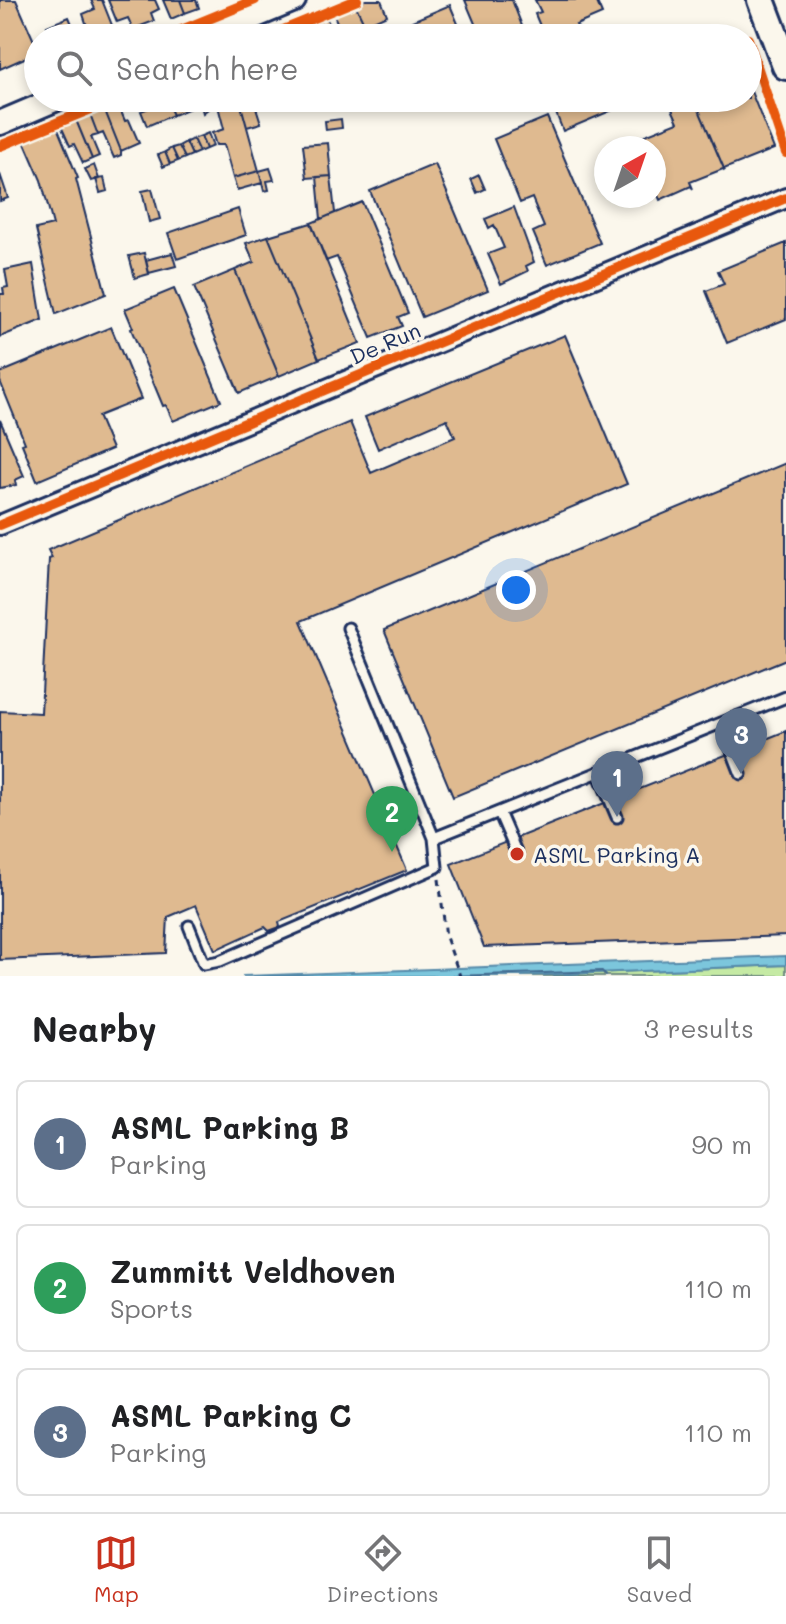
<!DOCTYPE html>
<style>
body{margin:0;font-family:Mali,sans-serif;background:#f2f2f2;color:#202124}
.compass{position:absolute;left:594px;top:136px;width:72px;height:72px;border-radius:50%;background:#fff;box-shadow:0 4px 12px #0003;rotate:40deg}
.you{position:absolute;left:516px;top:590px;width:28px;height:28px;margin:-20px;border:6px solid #fff;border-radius:50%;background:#1a73e8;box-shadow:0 0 0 12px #1a73e833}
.badge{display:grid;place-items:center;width:52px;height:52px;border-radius:50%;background:#c8321e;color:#fff;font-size:26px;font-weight:700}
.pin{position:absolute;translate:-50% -66px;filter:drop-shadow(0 2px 4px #0008)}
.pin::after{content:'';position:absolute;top:42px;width:28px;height:24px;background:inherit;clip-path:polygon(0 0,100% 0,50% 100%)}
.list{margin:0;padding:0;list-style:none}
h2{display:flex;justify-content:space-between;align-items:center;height:104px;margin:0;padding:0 32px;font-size:34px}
h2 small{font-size:26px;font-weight:400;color:#757577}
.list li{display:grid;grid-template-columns:52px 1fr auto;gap:24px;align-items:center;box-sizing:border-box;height:128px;margin:0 16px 16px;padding:0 16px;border:2px solid #e0e0e0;border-radius:12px}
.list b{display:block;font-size:30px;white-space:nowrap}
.list p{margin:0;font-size:26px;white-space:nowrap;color:#757577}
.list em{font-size:26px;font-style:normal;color:#757577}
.icon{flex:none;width:44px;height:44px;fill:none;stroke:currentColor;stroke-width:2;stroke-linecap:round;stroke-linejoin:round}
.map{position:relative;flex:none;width:786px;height:976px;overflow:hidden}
.search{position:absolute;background:#fff;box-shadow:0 4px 12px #0003;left:24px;right:24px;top:24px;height:88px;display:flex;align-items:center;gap:20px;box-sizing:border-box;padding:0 28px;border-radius:44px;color:#757577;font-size:30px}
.sheet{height:536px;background:#fff}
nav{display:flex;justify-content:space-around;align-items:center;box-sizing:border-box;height:112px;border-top:2px solid #e0e0e0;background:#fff;font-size:22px;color:#757577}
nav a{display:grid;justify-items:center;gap:4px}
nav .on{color:#c8321e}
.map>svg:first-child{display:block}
.green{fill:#c5eaa4;stroke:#708c81;stroke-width:2}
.water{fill:#7cc6dc;stroke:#558aaa;stroke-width:2}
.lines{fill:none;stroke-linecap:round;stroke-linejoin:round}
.shore{stroke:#426b90;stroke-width:2}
.building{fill:#dfba90;stroke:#1b2f5e;stroke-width:2}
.service-casing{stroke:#1b2f5e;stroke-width:15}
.minor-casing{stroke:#1b2f5e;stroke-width:24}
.tertiary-casing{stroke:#1b2f5e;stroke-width:28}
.secondary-casing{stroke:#1b2f5e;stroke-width:32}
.path{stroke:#1b2f5e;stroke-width:3;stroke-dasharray:6 6;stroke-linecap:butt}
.service{stroke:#fbf7ec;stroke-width:9}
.minor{stroke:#fbf7ec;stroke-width:18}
.tertiary{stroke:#fbf7ec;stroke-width:22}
.secondary{stroke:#fbf7ec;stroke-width:26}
.cycleway-casing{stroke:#fbf7ec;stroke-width:15}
.cycleway{stroke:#e8590c;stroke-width:10}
.poi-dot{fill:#c8321e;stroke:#fbf7ec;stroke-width:3}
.labels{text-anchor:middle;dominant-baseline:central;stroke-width:7;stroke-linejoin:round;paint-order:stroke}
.street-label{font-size:22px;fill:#1b2f5e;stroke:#fbf7ec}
.poi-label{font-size:22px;fill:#1b2f5e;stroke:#fbf7ec;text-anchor:start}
</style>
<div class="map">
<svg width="786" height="976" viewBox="0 0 786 976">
<rect width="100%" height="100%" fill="#fbf7ec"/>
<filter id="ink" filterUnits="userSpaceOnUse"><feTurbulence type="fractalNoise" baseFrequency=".0125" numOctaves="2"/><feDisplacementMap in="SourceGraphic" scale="16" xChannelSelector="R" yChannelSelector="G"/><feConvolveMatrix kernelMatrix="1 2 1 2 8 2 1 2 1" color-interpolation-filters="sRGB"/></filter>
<g filter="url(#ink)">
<path class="green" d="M786,965V976H521Z"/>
<path class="water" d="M786,956V965L521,976H242Z"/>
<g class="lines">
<path class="shore" d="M453,976L602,971L606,976"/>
</g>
<path class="building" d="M0,0H16L38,50V52L0,69Z
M91,0H102L117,38H91L83,14L95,9Z
M108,0H155L159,9L151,13L154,21L133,29L128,18L117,22Z
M163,0H180L185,13L171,19Z
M180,0H196L199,8L185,13Z
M365,0H381L387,15L373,21L375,38H366L364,23L355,4Z
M465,0H512L522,26L494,38H481Z
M535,0H596L602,14L576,25L578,28L555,38H545L535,14L541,12Z
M355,4L364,23L366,38H351L354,37L351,30L342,34L333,13Z
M450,5L464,38H419L412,21Z
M326,16L334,38H315L309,23Z
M69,17L78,38H53L47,26Z
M309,23L315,38H288L286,33Z
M748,84L774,149L724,169L694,98H748Z
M145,98H165L173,115L147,126L141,111L149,108Z
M165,98H195L198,105L173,115Z
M199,98H211L213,105L203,113Z
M225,98H239L259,171L233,178L224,145H216L212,133L224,129L218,106L227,103Z
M239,98H255L254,101L261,123L247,127Z
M593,98H641L563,131L556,113Z
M667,98H694L725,171L723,169L690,182L693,189L691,186L660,200L654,186V148H638L635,139L678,122Z
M117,102L125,121L129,120L139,143L121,151L104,108Z
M104,108L121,151V155L114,158L103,133L98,135L90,114Z
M90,114L98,135L91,137L99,156L92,159L76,120Z
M547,117L600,243L547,265L533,232L544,227L532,198L520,203L494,139Z
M341,119L342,128L326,130L325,121Z
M76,120L92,159L83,163L74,144L70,146L61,126Z
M57,127L78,178L76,179L106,294L56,314L36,229L53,225L41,180L24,141Z
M208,133L213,146L206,149L201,136Z
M201,136L206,149L199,152L193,139Z
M193,139L199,152L192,155L186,142Z
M186,142L192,155L185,158L179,146Z
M328,143L331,176L307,178L303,145Z
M179,146L185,158L178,161L172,148Z
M172,148L178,161L170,164L165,152Z
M165,152L170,164L163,167L158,155Z
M435,164L488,290L422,317L370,191Z
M94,165L99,179L91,181L85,169Z
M270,168L274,180L267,181L269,190L264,191L259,171Z
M259,171L262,183L237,190L233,178Z
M0,174L8,198L0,201Z
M479,175L485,189L477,193L471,179Z
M331,176L335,213L321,219L317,177Z
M104,178L107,191L100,193L96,179Z
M152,189L160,219L149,222L142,191Z
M362,202L408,313L398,317L402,326L371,338L337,257L326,261L311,223Z
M514,207L534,262L526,266L528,271L501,284L488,254L504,248L494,225L489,228L485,219Z
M238,209L246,235L177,259L168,233Z
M311,223L360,343L319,359L268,236Z
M268,236L319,359L279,376L235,270L254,262L246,243Z
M786,243V319L727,343L706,291L724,284L718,271Z
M144,253L149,274L135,278L129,256Z
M172,253L176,266L149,273L146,260Z
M33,264L42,320L0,337V294H4L3,288L8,287L5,270Z
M235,270L279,376L239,393L194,287Z
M174,289L221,401L173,421L166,405L163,406L131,329L133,328L125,309Z
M111,327L141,399L98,416L112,449L37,481L22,444L25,443L0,381V373Z
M565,335L627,484L301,621L407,870L279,922L280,927L269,931L265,927L215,950L196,905L168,917L166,953L0,960V711L41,713L49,559L52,558L48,550L350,422L371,473L455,437L447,419L378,449L365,417Z
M0,420L24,476L15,480L16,485L0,488Z
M786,463V659L453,797L384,630Z
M786,731V936L484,947L451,864Z"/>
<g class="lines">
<defs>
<path id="service" d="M348,628L434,838L786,697
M721,723L741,774
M598,772L617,817
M499,812L517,854
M189,926L204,964L220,961L437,867L434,838"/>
<path id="minor" d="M0,525L786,198"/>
<path id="tertiary" d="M203,38L294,0
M0,123L59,98"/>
<path id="secondary" d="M761,0L786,66"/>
</defs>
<use href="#service" class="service-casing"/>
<use href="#minor" class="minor-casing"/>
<use href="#tertiary" class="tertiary-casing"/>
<use href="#secondary" class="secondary-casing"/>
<path class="path" d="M439,879L446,937L460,976"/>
<use href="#service" class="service"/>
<use href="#minor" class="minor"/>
<use href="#tertiary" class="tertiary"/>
<use href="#secondary" class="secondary"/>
<defs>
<path id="cycleway" d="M162,38L255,0
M264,38L357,0
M748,39L786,153
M0,146L118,98
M0,525L786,198"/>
</defs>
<use href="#cycleway" class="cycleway-casing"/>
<use href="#cycleway" class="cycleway"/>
</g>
</g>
<circle class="poi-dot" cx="517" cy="854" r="8"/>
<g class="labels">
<g class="street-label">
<text transform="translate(385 343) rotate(-23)">De Run</text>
</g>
<g class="poi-label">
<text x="533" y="854">ASML Parking A</text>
</g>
</g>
</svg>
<svg class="compass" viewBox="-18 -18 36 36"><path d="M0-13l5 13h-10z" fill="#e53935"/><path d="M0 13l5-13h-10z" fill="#757577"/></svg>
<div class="you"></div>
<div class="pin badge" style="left:617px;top:817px;background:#5c6f8a">1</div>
<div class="pin badge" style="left:392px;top:852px;background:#2e9e5b">2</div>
<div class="pin badge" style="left:741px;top:774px;background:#5c6f8a">3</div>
<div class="search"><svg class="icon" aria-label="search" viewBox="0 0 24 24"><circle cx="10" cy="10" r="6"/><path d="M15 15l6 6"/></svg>Search here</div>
</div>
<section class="sheet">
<h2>Nearby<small>3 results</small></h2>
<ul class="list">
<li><span class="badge" style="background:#5c6f8a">1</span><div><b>ASML Parking B</b><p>Parking</p></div><em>90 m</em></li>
<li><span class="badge" style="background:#2e9e5b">2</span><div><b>Zummitt Veldhoven</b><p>Sports</p></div><em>110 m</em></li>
<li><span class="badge" style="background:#5c6f8a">3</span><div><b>ASML Parking C</b><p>Parking</p></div><em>110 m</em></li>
</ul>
</section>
<nav>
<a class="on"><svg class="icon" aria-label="map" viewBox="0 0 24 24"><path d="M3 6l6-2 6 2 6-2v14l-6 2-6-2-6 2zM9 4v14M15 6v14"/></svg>Map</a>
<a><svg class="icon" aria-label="directions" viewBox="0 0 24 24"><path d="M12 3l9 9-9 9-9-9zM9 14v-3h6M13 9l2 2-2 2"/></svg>Directions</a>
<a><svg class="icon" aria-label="saved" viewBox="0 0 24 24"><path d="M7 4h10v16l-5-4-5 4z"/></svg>Saved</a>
</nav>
